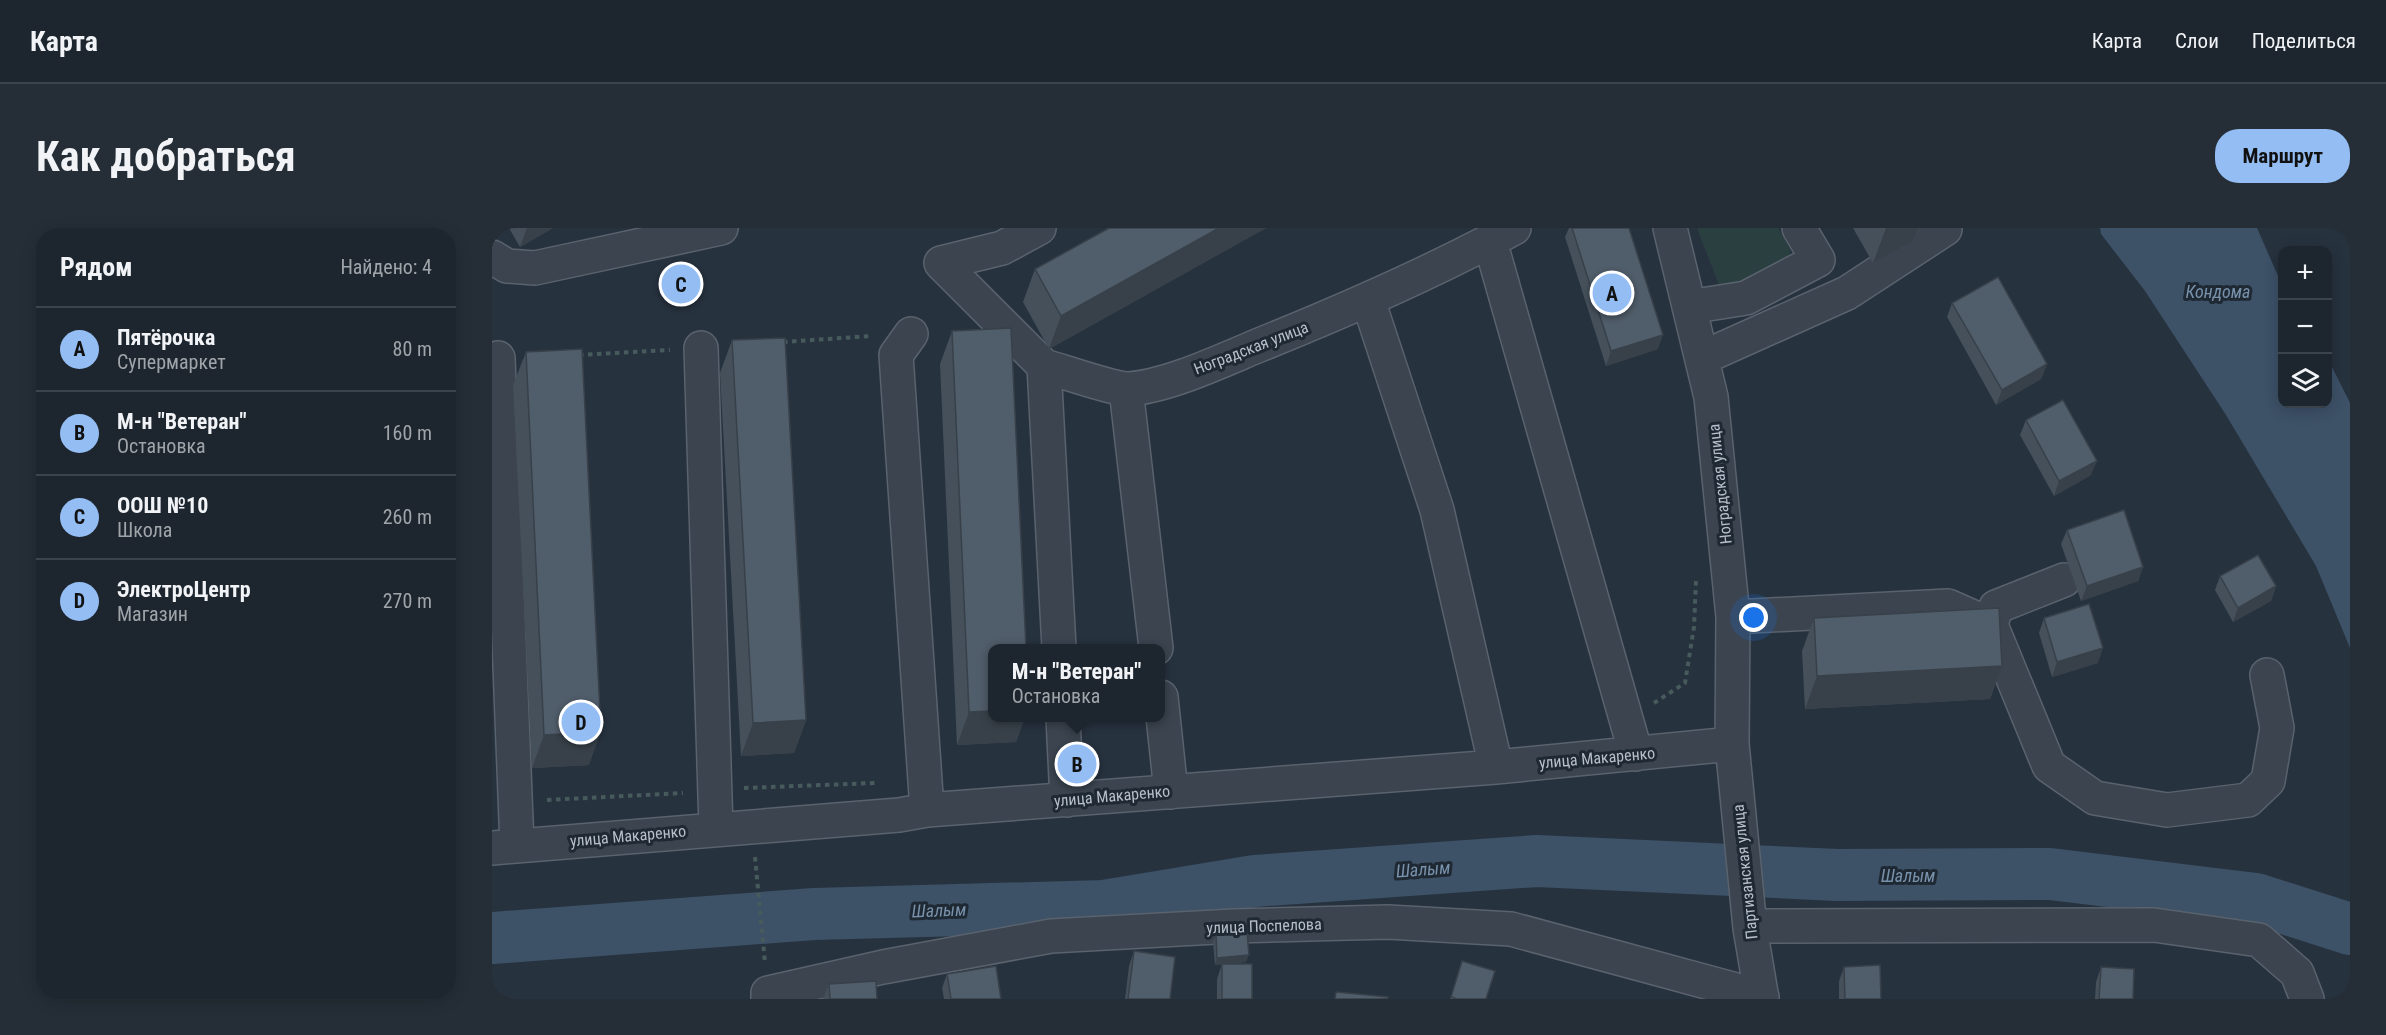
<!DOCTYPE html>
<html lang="ru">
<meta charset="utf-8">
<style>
body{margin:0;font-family:"Roboto Condensed",sans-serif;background:#252e37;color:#f1f3f6}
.controls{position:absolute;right:18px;top:18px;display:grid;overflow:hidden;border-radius:12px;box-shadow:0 3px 15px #0003}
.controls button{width:54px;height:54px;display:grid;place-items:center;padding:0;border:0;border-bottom:2px solid #3b434b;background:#1d262f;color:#f1f3f6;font:30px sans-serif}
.you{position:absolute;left:1262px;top:390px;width:21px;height:21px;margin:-15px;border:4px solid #fff;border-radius:50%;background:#1a73e8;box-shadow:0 0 0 9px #1a73e833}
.badge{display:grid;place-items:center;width:39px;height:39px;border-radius:50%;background:#93bdf3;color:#111;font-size:20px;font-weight:700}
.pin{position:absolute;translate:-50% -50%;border:3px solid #fff;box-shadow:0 2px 6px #0006}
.popup{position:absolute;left:496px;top:416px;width:177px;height:78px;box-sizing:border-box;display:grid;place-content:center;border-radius:12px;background:#1d262f;filter:drop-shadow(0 2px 4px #0005);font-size:20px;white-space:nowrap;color:#a0a5aa}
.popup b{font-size:22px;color:#f1f3f6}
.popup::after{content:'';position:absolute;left:50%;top:100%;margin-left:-12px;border:12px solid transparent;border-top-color:#1d262f}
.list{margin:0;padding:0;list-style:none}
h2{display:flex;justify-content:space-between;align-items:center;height:78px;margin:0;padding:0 24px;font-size:26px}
h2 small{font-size:20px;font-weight:400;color:#a0a5aa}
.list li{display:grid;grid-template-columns:39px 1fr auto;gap:18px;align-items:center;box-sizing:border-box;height:84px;padding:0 24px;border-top:2px solid #3b434b}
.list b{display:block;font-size:22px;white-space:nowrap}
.list p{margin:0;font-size:20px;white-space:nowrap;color:#a0a5aa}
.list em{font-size:20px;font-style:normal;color:#a0a5aa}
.icon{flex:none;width:33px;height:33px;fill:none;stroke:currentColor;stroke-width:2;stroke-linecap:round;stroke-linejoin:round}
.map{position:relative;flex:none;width:1858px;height:771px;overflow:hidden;border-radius:24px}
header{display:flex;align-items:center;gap:36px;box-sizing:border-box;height:84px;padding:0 30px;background:#1d262f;border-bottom:2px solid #3b434b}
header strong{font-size:28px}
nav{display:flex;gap:33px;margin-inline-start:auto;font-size:21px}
.intro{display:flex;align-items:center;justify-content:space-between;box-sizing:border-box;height:144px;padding:0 36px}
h1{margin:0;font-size:42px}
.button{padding:15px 27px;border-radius:24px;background:#93bdf3;color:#111;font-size:21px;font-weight:700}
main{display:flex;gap:36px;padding:0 36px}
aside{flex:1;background:#1d262f;border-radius:24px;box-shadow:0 3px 15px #0003}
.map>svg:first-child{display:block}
.green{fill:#293f40}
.water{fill:#3d5167}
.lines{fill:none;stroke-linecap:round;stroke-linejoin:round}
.river{stroke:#3d5167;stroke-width:52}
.minor-casing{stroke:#59626d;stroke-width:36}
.path{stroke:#475b5d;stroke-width:4;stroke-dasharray:4.5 4.5;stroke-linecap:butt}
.minor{stroke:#3b444f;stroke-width:33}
.wall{fill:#45505b}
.shaded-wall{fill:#38414a}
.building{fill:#505d6a;stroke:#38414a;stroke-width:1.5}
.labels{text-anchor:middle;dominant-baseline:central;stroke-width:6;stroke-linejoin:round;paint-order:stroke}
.street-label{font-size:16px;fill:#b7bfca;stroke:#1f2934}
.water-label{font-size:18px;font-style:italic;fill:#7992ab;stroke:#1f2934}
</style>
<header>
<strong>Карта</strong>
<nav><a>Карта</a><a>Слои</a><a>Поделиться</a></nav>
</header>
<div class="intro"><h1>Как добраться</h1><a class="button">Маршрут</a></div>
<main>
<aside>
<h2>Рядом<small>Найдено: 4</small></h2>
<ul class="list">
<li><span class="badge">A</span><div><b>Пятёрочка</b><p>Супермаркет</p></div><em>80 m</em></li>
<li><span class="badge">B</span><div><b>М-н &quot;Ветеран&quot;</b><p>Остановка</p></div><em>160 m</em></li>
<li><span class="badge">C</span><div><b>ООШ №10</b><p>Школа</p></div><em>260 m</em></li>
<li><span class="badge">D</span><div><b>ЭлектроЦентр</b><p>Магазин</p></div><em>270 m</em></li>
</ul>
</aside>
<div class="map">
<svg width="1858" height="771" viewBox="0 0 1858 771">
<rect width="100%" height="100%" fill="#27323f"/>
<path class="green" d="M1205,0H1286L1299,23L1289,42L1246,62L1228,60Z"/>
<path class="water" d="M1608,0H1765L1790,57V176H1836V131L1858,175V420L1824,338L1734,187L1653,63L1609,6Z"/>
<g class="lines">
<path class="river" d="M0,710L322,686L612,678L763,653L1045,633L1345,647L1558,646L1764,671L1858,701"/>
<defs>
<path id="minor" d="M547,0L510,20L449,35L552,138L567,420
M1178,0L1219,169L1241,389L1240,516L1258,700L1270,771
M998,13L1144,526
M0,29L15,38L43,40L229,0
M876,72L945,282L1004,539
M1197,79L1254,70L1326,32L1307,0
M419,106L404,127L435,582
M209,120L224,600
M6,130L25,618
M1210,130L1355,65L1453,1
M552,138C570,143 621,161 636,161C674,159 729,133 765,118C852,83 939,45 1022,0
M634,161L664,420
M1241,389L1456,378L1499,397L1557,538L1603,570L1675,582L1756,572L1776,553L1785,500L1775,447
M1499,397L1504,379L1572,352
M669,469L679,564
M571,490L575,572
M0,620L407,587L435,582L1004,539L1240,516
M1258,698L1662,697L1767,712L1805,745L1815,771
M276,771V765L391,739L559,708L742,698L896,694L1019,701L1270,769"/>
</defs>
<use href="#minor" class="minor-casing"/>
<path class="path" d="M291,114L379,108
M87,127L178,122
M1162,475L1193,455L1202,399L1204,353
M252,560L383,555
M55,572L191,565
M263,629L273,735"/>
<use href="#minor" class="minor"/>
</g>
<path class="wall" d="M17,0H61L28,19Z
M617,0H774L557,121L531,74L543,41Z
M1077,0H1137L1166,121L1114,138L1073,9Z
M1361,0H1426L1421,13L1381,35Z
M1460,75L1555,136L1549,151L1504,177L1455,89Z
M460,103L501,489H533L524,514L465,517L448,136Z
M240,112L314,492L302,525L249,528L228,145Z
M34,124L97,537L40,540L21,157Z
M1534,192L1599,247L1562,268L1528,207Z
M1575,302L1651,339L1646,353L1589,373L1569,316Z
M1728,348L1784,358L1779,373L1741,394L1723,362Z
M1322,390L1510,438L1498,471L1313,481L1310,423Z
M1552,390L1606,435L1560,449L1547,405Z
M724,707L754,734L730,736L760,771H725V751L730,736L723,737L721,714Z
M642,723L678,771H633L637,738Z
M970,733L994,771H958Z
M1352,739L1389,771H1347V753Z
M1609,739L1641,771H1603L1604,754Z
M455,746L509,771H452L450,760Z
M337,756L385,771H331Z"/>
<path class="shaded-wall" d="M35,0H61L28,19Z
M727,0H774L557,121L569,88Z
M1394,0H1426L1421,13L1381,35Z
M1171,107L1166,121L1114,138L1119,123Z
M1555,136L1549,151L1504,177L1510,162Z
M1605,233L1599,247L1562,268L1567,253Z
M1651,339L1646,353L1589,373L1595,358Z
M1784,358L1779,373L1741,394L1746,380Z
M1611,420L1606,435L1560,449L1565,434Z
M1510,438L1498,471L1313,481L1325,448Z
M501,483V489H533L524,514L465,517L477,484Z
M314,492L302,525L249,528L261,495Z
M109,504L97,537L40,540L52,507Z
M757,727L754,734L723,737L725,730Z"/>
<path class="building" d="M617,0H727L569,88L543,41Z
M1080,0H1137L1171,107L1119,123Z
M1506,49L1555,136L1510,162L1460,75Z
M519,100L534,420H501V483L477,484L460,103Z
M293,110L314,492L261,495L240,112Z
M90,121L109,504L52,507L34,124Z
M1571,172L1605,233L1567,253L1534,192Z
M1632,282L1651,339L1595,358L1575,302Z
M1766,327L1784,358L1746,380L1728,348Z
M1597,376L1611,420L1565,434L1552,390Z
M1507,380L1510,438L1325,448L1322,390Z
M755,704L757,727L725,730L724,707Z
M642,723L683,729L678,771H636Z
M970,733L1003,743L994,771H965L959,769Z
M730,736H760V771H730Z
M1388,737L1389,771H1353L1352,739Z
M504,738L509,771H459L455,746Z
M1609,739L1642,741L1641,771H1607Z
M384,753L385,771H338L337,756Z
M844,764L896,769L895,771H843Z"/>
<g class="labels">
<g class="street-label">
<text transform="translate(759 120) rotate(-21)">Ноградская улица</text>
<text transform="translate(1228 256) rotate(-96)">Ноградская улица</text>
<text transform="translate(1105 530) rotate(-5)">улица Макаренко</text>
<text transform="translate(620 568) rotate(-5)">улица Макаренко</text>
<text transform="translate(136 608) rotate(-5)">улица Макаренко</text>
<text transform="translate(1253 644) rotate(-96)">Партизанская улица</text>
<text transform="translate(772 698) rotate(-2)">улица Поспелова</text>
</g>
<g class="water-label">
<text x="1726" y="63">Кондома</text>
<text transform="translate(931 641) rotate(-4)">Шалым</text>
<text x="1416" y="647">Шалым</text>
<text transform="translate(447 682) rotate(-2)">Шалым</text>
</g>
</g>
</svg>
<div class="controls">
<button>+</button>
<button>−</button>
<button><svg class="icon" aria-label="layers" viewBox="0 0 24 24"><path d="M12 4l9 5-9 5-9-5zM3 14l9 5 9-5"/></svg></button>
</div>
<div class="you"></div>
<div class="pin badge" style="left:1120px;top:65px">A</div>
<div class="pin badge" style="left:585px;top:536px">B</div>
<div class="popup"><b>М-н &quot;Ветеран&quot;</b>Остановка</div>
<div class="pin badge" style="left:189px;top:56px">C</div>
<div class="pin badge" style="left:89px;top:494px">D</div>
</div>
</main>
